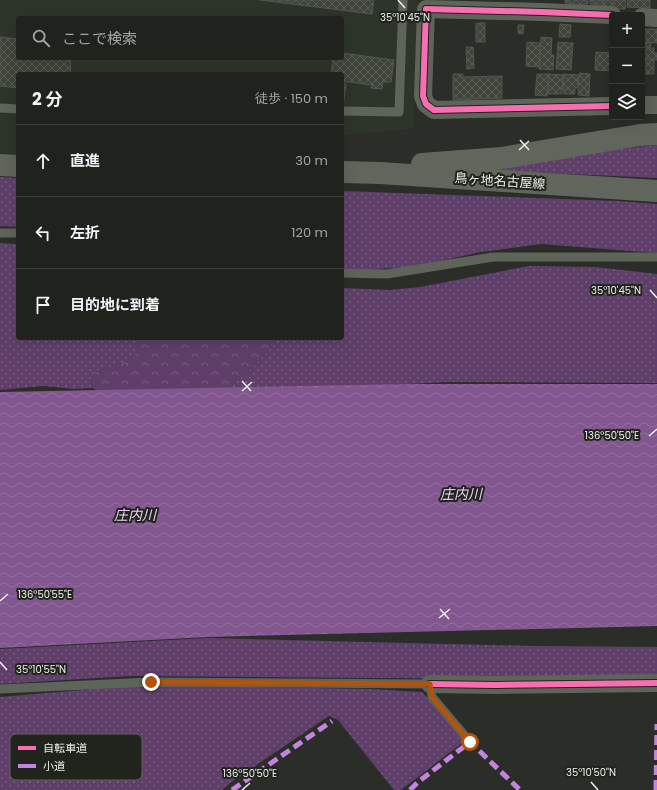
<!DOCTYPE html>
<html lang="ja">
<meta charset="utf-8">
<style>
body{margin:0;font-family:Poppins,"Noto Sans JP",sans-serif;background:#2d2f2b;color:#f1f3f6}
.controls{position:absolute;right:12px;top:12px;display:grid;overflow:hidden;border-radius:4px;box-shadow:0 4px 16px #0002}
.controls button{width:36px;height:36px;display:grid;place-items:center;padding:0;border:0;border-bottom:1px solid #3d3f3c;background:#20221e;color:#f1f3f6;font:20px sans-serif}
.stop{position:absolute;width:12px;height:12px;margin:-9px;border:3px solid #b45309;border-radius:50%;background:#fff}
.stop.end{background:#b45309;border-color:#fff;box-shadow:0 1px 4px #0008}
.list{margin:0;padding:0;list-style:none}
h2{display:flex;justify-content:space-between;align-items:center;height:52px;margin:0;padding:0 16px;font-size:17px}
h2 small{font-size:13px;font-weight:400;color:#a2a4a4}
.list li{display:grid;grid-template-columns:26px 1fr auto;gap:12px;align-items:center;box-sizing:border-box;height:72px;padding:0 16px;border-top:1px solid #3d3f3c}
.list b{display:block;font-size:15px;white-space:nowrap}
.list em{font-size:13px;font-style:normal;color:#a2a4a4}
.icon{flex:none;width:22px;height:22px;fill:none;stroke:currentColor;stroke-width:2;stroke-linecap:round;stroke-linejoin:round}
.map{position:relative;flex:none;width:657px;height:790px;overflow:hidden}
.search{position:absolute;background:#20221e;box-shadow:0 4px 16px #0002;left:16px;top:16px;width:328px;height:44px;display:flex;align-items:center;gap:10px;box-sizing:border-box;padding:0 14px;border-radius:4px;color:#a2a4a4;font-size:15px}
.panel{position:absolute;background:#20221e;box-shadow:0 4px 16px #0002;left:16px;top:72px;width:328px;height:268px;border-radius:4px}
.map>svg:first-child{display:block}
.built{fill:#2d352a;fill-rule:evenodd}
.grass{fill:url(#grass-dots)}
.forest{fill:url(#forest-crowns)}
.water{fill:url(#water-waves)}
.building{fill:url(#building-cross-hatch);stroke:#545552}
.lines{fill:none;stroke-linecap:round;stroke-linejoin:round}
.lane{stroke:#5e645a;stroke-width:9}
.street{stroke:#5e645a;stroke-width:18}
.secondary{stroke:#60665c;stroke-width:22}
.quiet{stroke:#c483df;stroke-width:5;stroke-dasharray:10 5;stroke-linecap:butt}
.cycleway-casing{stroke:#20241d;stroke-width:8}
.cycleway{stroke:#f96db3;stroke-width:6}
.route{stroke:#b45309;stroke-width:5}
.ticks{fill:none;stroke:#ecefea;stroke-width:1.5}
.labels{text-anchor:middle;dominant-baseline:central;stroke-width:4;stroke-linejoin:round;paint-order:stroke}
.street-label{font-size:13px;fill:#ecefea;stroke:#20241d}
.water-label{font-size:14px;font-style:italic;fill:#ecd1f5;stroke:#20241d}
.key{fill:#20241d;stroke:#5d615a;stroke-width:1}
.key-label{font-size:11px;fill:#ecefea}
.ticks-label{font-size:10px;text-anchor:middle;fill:#ecefea;stroke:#20241d;stroke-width:4;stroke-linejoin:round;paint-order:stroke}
</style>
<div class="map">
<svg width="657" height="790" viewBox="0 0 657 790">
<defs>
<pattern id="grass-dots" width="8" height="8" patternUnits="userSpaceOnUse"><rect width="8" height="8" fill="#5f3f69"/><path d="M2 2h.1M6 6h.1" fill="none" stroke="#765b7f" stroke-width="1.8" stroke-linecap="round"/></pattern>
<pattern id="forest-crowns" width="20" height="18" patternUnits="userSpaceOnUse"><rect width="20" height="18" fill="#5f3f69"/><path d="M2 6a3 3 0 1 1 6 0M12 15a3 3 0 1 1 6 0" fill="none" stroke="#765b7f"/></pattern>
<pattern id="water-waves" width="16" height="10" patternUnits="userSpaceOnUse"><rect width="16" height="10" fill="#825790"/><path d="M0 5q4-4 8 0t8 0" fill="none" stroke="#946fa0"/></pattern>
<pattern id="building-cross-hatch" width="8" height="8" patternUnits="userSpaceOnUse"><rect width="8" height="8" fill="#3e4439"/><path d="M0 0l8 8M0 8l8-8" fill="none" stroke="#5a5f56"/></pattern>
</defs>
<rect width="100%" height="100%" fill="#2a2d28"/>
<path class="built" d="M0,0H418L413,129L342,135V74H18V155L0,154ZM18,18H342V58H18Z"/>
<path class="grass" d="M657,145V178L484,170L628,148Z
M0,177L18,178V227L0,226Z
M342,191L618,201L657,204V253L541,244L481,252L412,267L361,270L342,269Z
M0,243L18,244V338H137V348L135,358L114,366L91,373L92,388L74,389L43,386L0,390Z
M529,266L596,267L657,274V383L449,382L228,393L233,383L246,374L276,342L278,338H342V288L390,290L420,287Z
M208,638L534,646L657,647V678L517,679L130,676L0,684V649Z
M142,685L371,689L422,692L466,740L401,790H394L338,720L329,716L230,783L222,790H0V697Z"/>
<path class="forest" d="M137,338H278L277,341L246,374L233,383L228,393L108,395L92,388L91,373L114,366L134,358L137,348Z"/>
<path class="water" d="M410,384H657V626L208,637L0,648V392Z"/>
<path class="building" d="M260,0H374L372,14Z
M565,0H588V4H583V6H577V4L565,3Z
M590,0H603L602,5L590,4Z
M603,0H614V9L603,8Z
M615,0H626L625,9H615Z
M628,0H650V8L627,7Z
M476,23H485V42H476Z
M560,24L571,25L570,37H559Z
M518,25H524L523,34L518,33Z
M642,29H657V43L642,42Z
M0,37L18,39V58H71L70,74H18V88L0,86Z
M541,37L552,38L551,55H554L553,70L539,69Z
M527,42L540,43L539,67L526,66Z
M558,42L573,43L571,70L556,69Z
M642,43L651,44L650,48H654V53H657V60L642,59Z
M466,47H473L474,68L467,69Z
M596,52L612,53V71L595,70Z
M342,53L394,60L391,82H383L382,89L371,88L372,85L342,81V74H331L333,58H342Z
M642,59L654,60V74H642Z
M579,73L590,74L589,96L578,95Z
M453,74H463V77L502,76V98L453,100Z
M537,74H549L547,96L535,95Z
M549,74L563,75L562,94H548Z
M563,74L578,75L577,88H575V94H564Z
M342,83L346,84L343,106H342Z"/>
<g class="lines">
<path class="lane" d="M0,108L18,109
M342,111L399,112L403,0
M0,233H18
M342,273L387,274L493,257H657
M0,689L151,682L430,684L432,697L470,742"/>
<path class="street" d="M612,15L542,12L426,9L423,96L426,104L434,110L612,106
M642,17L657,18
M642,105H657
M430,684L495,685L657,683"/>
<path class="secondary" d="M422,164L502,158L640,135L657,134
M0,165L18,166
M342,172L380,173L657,191"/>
<path class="quiet" d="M232,790L332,721
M410,790L418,782L470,742L520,790
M656,790L657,724"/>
<defs>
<path id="cycleway" d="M612,15L542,12L426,9L423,96L426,104L434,110L612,106
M430,684L495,685L657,683"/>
</defs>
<use href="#cycleway" class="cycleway-casing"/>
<use href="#cycleway" class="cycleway"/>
</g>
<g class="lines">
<path class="route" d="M151,682L430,684L432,697L470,742"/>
</g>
<path class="ticks" d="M398,0L405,8M520,140L529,150M519,150L529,141M650,290L657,298M242,381L251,391M242,391L252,382M649,436L657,429M0,601L8,594M440,609L449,619M439,618L450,609M0,662L7,670M591,782L598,790M242,790L250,783"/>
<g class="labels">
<g class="street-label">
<text transform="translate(500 181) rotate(4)">鳥ヶ地名古屋線</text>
</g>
<g class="water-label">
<text transform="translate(461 494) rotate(-1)">庄内川</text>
<text x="135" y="515">庄内川</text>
</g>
</g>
<rect x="10" y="734" width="132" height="46" rx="6" class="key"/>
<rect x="18" y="746" width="18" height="4" fill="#f96db3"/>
<rect x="18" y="764" width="18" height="4" fill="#c483df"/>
<g class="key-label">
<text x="43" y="752">自転車道</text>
<text x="43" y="770">小道</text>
</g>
<g class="ticks-label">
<text x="405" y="21">35°10'45"N</text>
<text x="616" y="294">35°10'45"N</text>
<text x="612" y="439">136°50'50"E</text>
<text x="45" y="598">136°50'55"E</text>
<text x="41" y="673">35°10'55"N</text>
<text x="591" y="776">35°10'50"N</text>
<text x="250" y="777">136°50'50"E</text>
</g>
</svg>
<div class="controls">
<button>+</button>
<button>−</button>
<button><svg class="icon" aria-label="layers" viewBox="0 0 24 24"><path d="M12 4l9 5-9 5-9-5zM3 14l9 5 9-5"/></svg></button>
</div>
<div class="stop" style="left:470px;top:742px"></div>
<div class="stop end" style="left:151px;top:682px"></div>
<div class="search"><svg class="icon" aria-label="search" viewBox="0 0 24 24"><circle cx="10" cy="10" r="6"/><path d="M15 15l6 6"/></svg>ここで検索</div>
<section class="panel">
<h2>2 分<small>徒歩 · 150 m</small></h2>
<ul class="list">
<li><svg class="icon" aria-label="ahead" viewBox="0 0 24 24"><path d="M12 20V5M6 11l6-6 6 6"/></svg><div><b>直進</b></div><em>30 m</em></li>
<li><svg class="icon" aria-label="left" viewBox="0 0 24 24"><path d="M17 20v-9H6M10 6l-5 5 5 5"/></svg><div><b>左折</b></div><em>120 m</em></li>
<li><svg class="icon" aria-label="arrive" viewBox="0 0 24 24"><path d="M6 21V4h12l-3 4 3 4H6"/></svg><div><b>目的地に到着</b></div></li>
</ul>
</section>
</div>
